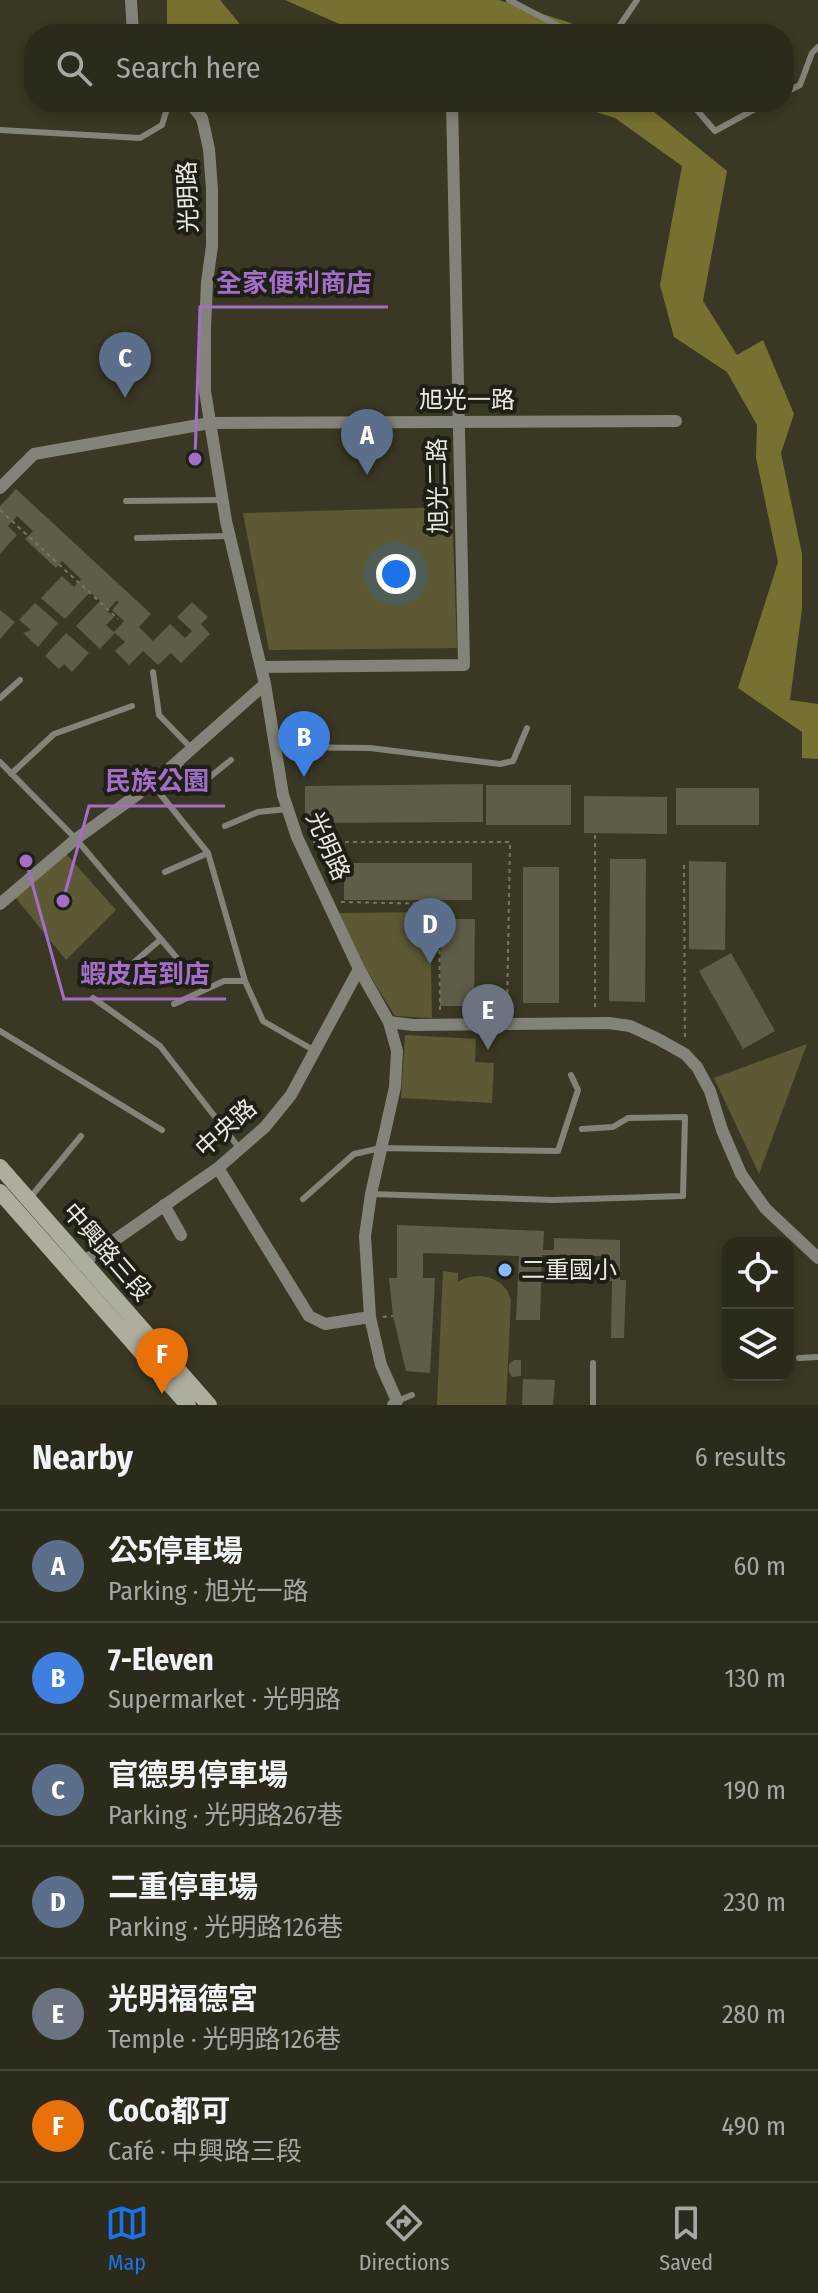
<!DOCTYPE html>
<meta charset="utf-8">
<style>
body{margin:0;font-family:"Fira Sans Condensed","Noto Sans TC",sans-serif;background:#383628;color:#f1f3f6}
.controls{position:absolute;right:24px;bottom:24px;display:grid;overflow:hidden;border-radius:16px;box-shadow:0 4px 12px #0003}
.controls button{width:72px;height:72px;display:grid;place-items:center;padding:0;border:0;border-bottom:2px solid #48463a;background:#2c2a1b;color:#f1f3f6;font:40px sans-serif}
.you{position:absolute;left:396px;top:574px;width:28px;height:28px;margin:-20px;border:6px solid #fff;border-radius:50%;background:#1a73e8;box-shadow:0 0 0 12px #1a73e833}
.badge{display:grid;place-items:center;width:52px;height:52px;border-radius:50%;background:#1a73e8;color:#fff;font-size:26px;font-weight:700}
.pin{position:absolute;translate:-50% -66px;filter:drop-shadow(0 2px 4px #0008)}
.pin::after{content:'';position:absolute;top:42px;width:28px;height:24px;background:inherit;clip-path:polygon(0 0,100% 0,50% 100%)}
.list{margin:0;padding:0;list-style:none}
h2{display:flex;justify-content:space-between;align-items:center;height:104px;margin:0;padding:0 32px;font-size:34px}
h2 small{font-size:26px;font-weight:400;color:#a6a7a3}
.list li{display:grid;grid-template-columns:52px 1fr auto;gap:24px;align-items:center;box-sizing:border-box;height:112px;padding:0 32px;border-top:2px solid #48463a}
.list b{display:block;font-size:30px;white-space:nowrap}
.list p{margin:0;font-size:26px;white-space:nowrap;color:#a6a7a3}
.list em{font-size:26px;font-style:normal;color:#a6a7a3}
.icon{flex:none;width:44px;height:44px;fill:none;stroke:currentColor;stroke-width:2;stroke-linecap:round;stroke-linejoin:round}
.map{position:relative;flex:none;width:818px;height:1405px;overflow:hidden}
.search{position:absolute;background:#2c2a1b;box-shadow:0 4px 12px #0003;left:24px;right:24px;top:24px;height:88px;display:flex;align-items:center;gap:20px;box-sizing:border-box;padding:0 28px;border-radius:32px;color:#a6a7a3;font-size:30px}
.sheet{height:776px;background:#2c2a1b}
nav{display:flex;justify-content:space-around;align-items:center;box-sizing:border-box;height:112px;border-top:2px solid #48463a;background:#2c2a1b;font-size:22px;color:#a6a7a3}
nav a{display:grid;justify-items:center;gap:4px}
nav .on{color:#1a73e8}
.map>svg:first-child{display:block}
.green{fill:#5c5934}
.forest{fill:#777131}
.building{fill:#5f5d48}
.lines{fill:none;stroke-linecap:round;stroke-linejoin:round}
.path{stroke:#767563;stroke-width:2;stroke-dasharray:4 4;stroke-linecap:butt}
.lane{stroke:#848379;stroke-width:6}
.street{stroke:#848379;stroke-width:12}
.secondary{stroke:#afae9e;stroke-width:16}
.poi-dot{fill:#87bbfb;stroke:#201f16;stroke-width:3}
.labels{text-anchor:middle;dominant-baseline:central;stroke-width:8;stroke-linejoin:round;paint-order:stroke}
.street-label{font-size:24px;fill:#eae9dd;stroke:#201f16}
.poi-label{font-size:24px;fill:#eae9dd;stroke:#201f16;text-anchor:start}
.leader{fill:none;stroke:#a26eca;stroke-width:3}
.callout-dot{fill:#a26eca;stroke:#201f16;stroke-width:3}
.callout-label{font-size:26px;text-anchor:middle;font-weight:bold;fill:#a26eca;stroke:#201f16;stroke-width:8;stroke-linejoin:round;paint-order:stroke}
</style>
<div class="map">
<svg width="818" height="1405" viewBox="0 0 818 1405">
<rect width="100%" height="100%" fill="#3a3824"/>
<path class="green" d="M452,507L457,648L269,650L243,513Z
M61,848L116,910L66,960L11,892Z
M430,912L432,1018L395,1016L362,963L339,913Z
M405,1035L476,1039L475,1062L494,1063L492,1103L401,1098Z
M807,1044L759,1174L714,1078Z
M443,1271L458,1273V1282C472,1273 492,1274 504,1287C508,1290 509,1295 511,1300L506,1405H437Z"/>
<path class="forest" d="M167,0H220L239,23L242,34H167Z
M285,0H499L571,23L578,34H362Z
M564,102H642L727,171L703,301L737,355L763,340L794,414L781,453L802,554V609L790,700L818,704V759L802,758V732L738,688L778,562L756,458L757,425L727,372L674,337L660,285L682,166L615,118Z"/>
<path class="building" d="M16,489L151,614L139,627L153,641L170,624L185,638L192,631L177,617L192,602L208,617L201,624L210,634L181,663L171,653L158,665L143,651L129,665L115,651L125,642L114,632L124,621L112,610L119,602L117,600L107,611L114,617L106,625L115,633L100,649L76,626L100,601L90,592L65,619L41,598L62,576L74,587L81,579L62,561L56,568L25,539L33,531L17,516L8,526L17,535L0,554V506Z
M35,603L58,623L38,647L23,633L31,630L19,620Z
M0,610L15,622L0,639Z
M66,633L89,653L72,672L64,664L59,669L45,656Z
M483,784V822L305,823V786Z
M486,785H571V825H486Z
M676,788H759V825H676Z
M584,796L667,797V834L584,833Z
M610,859H646L645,1002L609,1001Z
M689,861L726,862L725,950L689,949Z
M344,863H472V900H344Z
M523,867H559V1003H523Z
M441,919H475L474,1006H440Z
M731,953L775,1031L743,1049L699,971Z
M397,1225L544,1231L543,1250H554V1238L620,1240V1280H626L624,1338H611L612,1281H600V1256L542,1255L540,1320H516L519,1256L423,1253V1278H435L430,1373L406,1371L393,1316L389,1278H397Z
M514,1360H521V1376L512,1377L509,1372V1364Z
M523,1379L555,1380L553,1405H522Z"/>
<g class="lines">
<path class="path" d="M0,510L118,619
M595,835V1010
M313,842H510L507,1010
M684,865L685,1041
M341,902L439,904L440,1011
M383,1317L393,1316"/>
<path class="lane" d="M509,0L574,34
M614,34L637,0
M784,93L800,85L812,53L818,47
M690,102L715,131L768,102
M0,130L140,138L162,125L169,102
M126,501L222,500
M137,538L230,536
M153,672L159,715L192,749
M0,698L20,680
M275,747L370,748L500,764L513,761L527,728
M0,762L76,839L176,957
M177,762L200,785L231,760
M11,774L54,734L132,706
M153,785L208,853L245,981L263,1021L315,1051
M225,826L258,812L287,809
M165,872L208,853
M118,976L160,940
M93,998L160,1046L240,1149
M174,1004L224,981H245
M0,1031L162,1130
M371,1194L553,1200L683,1196L685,1117L628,1118L613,1127L582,1129
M29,1199L81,1136
M303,1199L354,1154L381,1148L558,1151L578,1090L571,1075
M799,1358L818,1357
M397,1401L412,1395
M593,1405V1363"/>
<path class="street" d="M131,0L133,34
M189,102L202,118L209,149L212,189V246L207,282L205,328V391L226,521L265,684L283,795L297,837L359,969L389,1022L397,1051L395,1087L371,1194L365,1236L370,1317L381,1365L397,1401L393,1405
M0,488L34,454L210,423L676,421
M261,667L464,665L452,102
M0,904L76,839L152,784L265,684
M389,1022L413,1025L609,1023L630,1026L658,1039L685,1054L697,1067L710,1091L722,1130L741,1174L765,1208L818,1258
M218,1168L309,1316L325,1324L370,1317
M164,1205L181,1235
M79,1265L218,1168L265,1127L291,1095L359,969"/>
<path class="secondary" d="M0,1167L209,1405
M0,1192L188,1405"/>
</g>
<circle class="poi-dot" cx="505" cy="1270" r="8"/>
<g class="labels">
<g class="street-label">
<text transform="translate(188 197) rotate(-92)">光明路</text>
<text x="467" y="400">旭光一路</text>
<text transform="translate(438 486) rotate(-91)">旭光二路</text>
<text transform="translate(328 846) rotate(66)">光明路</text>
<text transform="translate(226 1128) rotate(-42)">中央路</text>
<text transform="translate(107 1252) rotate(49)">中興路三段</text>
</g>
<g class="poi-label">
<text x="521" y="1270">二重國小</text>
</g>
</g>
<path class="leader" d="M195 459L200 307H388M63 901L89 806H225M26 861L64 999H226"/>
<g class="callout-dot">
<circle cx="195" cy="459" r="8"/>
<circle cx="63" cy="901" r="8"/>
<circle cx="26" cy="861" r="8"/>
</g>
<g class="callout-label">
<text x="294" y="292">全家便利商店</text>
<text x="157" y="790">民族公園</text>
<text x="145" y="983">蝦皮店到店</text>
</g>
</svg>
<div class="controls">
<button><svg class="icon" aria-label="locate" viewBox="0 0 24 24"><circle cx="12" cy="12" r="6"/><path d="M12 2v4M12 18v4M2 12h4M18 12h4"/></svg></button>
<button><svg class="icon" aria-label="layers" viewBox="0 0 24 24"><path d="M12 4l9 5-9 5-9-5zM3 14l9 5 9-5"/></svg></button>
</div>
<div class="you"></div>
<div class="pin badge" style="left:367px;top:475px;background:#5c6f8a">A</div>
<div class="pin badge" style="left:304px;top:777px;background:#3f7fe0">B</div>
<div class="pin badge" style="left:125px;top:398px;background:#5c6f8a">C</div>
<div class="pin badge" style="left:430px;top:964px;background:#5c6f8a">D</div>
<div class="pin badge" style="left:488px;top:1050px;background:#6b7280">E</div>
<div class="pin badge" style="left:162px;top:1394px;background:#e8710a">F</div>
<div class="search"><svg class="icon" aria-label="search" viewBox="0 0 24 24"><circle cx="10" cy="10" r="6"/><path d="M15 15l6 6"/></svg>Search here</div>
</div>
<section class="sheet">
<h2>Nearby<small>6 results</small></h2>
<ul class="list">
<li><span class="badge" style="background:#5c6f8a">A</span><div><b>公5停車場</b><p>Parking · 旭光一路</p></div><em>60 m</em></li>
<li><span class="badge" style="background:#3f7fe0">B</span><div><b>7-Eleven</b><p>Supermarket · 光明路</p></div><em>130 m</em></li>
<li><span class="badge" style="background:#5c6f8a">C</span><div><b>官德男停車場</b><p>Parking · 光明路267巷</p></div><em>190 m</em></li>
<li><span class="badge" style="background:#5c6f8a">D</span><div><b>二重停車場</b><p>Parking · 光明路126巷</p></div><em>230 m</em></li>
<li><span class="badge" style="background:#6b7280">E</span><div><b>光明福德宮</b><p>Temple · 光明路126巷</p></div><em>280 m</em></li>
<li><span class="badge" style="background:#e8710a">F</span><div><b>CoCo都可</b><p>Café · 中興路三段</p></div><em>490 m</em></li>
</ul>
</section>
<nav>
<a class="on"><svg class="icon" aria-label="map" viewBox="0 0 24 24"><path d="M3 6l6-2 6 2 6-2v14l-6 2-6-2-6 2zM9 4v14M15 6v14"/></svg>Map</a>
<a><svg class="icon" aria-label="directions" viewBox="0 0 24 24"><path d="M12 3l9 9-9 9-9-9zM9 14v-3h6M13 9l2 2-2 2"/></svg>Directions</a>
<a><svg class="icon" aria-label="saved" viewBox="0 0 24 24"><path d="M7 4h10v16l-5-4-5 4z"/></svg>Saved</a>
</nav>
